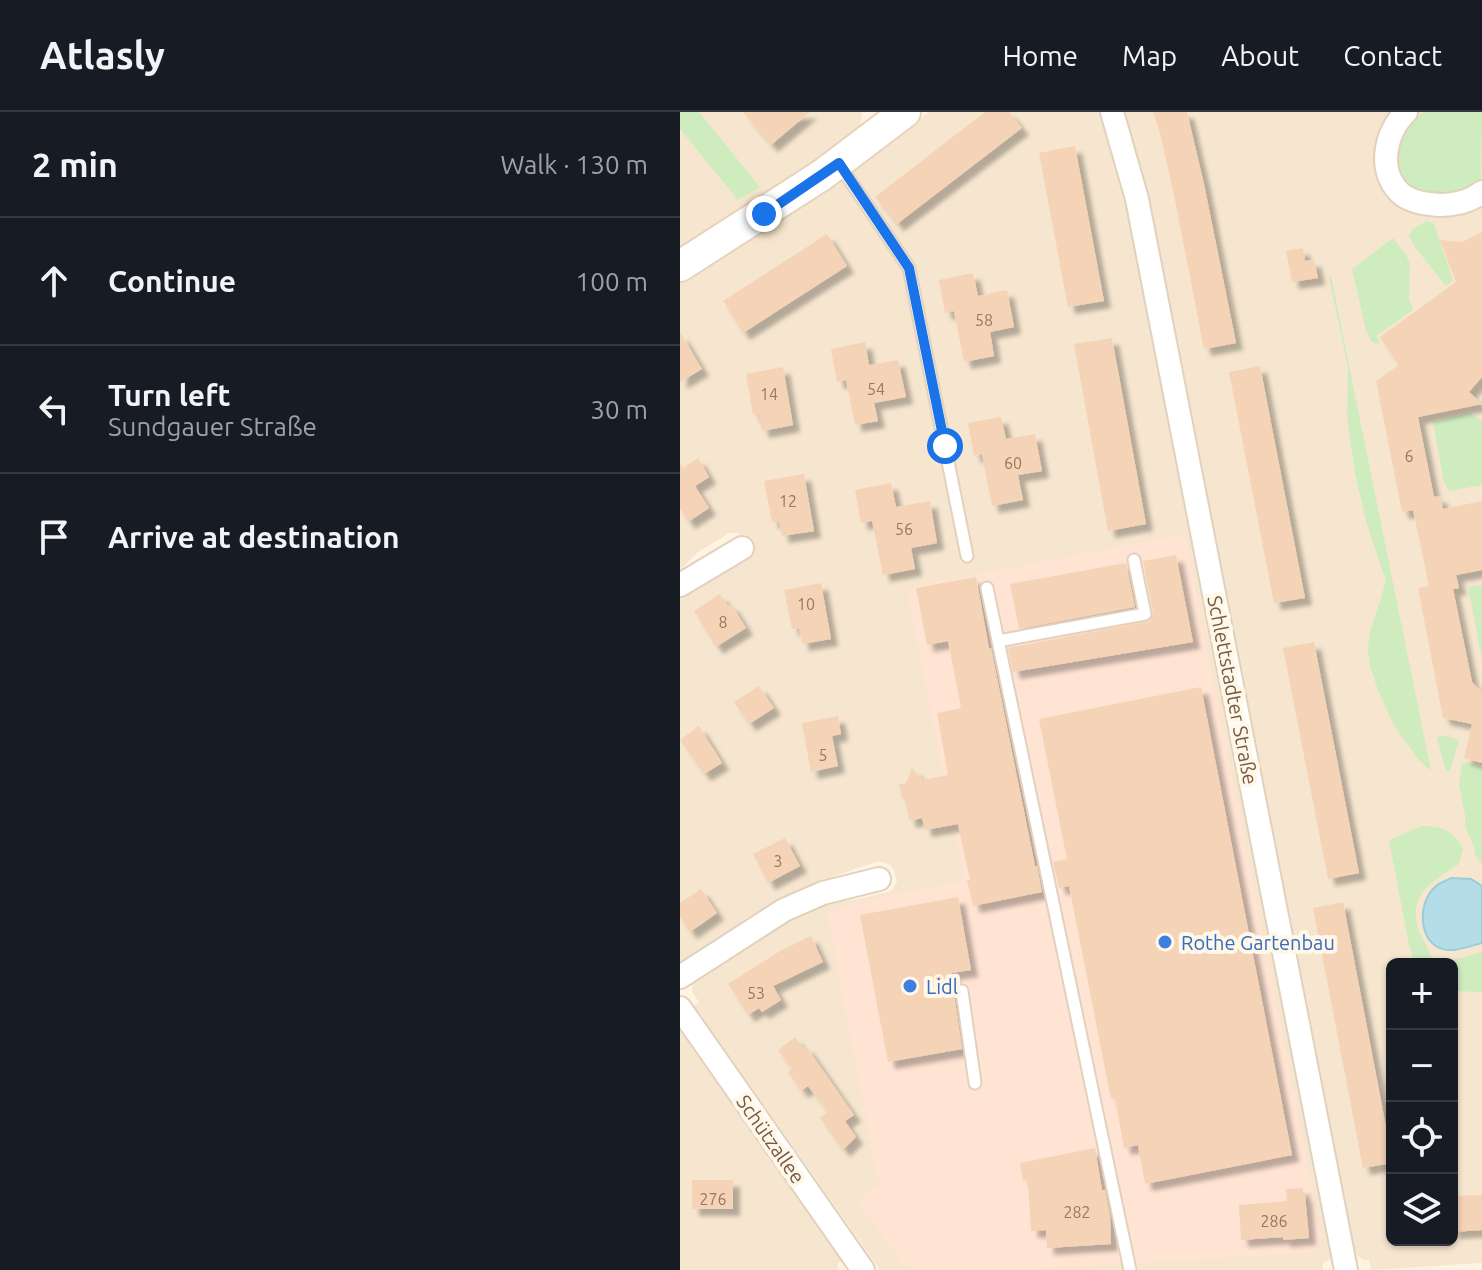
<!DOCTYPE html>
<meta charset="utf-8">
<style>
body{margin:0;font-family:Ubuntu,sans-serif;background:#20242c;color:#f1f3f6}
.controls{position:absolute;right:24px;bottom:24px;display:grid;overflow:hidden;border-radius:12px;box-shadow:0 2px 6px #0004}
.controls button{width:72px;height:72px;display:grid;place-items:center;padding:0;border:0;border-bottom:2px solid #363941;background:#171b24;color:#f1f3f6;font:40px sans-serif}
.stop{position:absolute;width:24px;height:24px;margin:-18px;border:6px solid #1a73e8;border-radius:50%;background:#fff}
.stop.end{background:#1a73e8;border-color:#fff;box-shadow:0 2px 8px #0008}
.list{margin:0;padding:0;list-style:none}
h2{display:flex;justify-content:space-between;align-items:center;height:104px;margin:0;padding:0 32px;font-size:34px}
h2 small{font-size:26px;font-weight:400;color:#9ea1a6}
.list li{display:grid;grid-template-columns:52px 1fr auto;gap:24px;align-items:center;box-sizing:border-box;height:128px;padding:0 32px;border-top:2px solid #363941}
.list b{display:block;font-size:30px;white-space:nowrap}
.list p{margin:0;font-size:26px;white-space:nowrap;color:#9ea1a6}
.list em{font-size:26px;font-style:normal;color:#9ea1a6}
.icon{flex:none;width:44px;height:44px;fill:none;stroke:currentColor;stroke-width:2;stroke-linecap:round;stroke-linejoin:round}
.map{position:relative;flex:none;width:802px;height:1158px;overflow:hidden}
header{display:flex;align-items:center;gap:48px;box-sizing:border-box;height:112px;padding:0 40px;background:#171b24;border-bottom:2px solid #363941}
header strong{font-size:38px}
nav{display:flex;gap:44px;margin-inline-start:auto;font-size:28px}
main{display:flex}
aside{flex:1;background:#171b24}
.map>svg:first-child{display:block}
.residential{fill:#f6e6cf;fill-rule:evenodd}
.commercial{fill:#ffe3d3}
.green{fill:#ceecbe}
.water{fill:#b4dde8;stroke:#9accda;stroke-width:2}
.building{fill:#f5d3b7;filter:url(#shadow)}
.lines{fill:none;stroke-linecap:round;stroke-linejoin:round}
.lane-casing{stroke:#e2d1bc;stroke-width:15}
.street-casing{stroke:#e2d1bc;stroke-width:26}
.secondary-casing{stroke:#e8d2ba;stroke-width:34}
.lane{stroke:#fff;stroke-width:11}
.street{stroke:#fff;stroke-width:22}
.secondary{stroke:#fff;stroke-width:30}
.route{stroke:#1a73e8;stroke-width:10}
.shop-dot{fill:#3f7fe0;stroke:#fff8e8;stroke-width:3}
.labels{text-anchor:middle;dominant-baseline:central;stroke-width:8;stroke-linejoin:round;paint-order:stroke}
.number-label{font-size:16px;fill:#967862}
.street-label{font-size:20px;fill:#765a46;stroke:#fff8e8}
.shop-label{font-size:20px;fill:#366cbe;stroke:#fff8e8;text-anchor:start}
</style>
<header>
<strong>Atlasly</strong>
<nav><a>Home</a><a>Map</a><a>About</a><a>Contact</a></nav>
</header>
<main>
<aside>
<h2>2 min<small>Walk · 130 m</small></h2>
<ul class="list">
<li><svg class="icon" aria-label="ahead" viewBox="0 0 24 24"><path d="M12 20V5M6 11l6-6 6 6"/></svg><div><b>Continue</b></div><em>100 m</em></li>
<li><svg class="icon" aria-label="left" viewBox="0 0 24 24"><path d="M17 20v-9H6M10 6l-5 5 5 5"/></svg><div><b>Turn left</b><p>Sundgauer Straße</p></div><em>30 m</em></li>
<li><svg class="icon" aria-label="arrive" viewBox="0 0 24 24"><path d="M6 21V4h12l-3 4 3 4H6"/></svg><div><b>Arrive at destination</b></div></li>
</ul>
</aside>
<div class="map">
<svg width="802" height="1158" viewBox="0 0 802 1158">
<defs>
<filter id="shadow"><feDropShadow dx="7" dy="7" stdDeviation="2" flood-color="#0004"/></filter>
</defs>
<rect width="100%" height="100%" fill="#fef4e1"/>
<path class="residential" d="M0,0H181L182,6L178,21L0,140Z
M249,0H426L440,49L653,1139L651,1147L643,1151V1158H200L14,894L19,890L12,880L13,869L104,810L153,790L174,788L208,780L213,777L217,769L214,758L210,753L203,750H196L158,763L0,850V480L11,473L35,467L66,447L69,430L64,424L58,421H49L17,441L0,458V169L116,97L169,61Z
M445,0H802V1151L691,1158L689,1148H683L672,1139L497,230L464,71ZM712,852H772V1128H712Z
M0,919L162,1149L157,1152L159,1158H0Z"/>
<path class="commercial" d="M505,422L641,1122L640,1128L633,1138L625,1141L357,1157L233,1158L221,1150L177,1088L199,1073L147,802L180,789L284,769L227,476Z"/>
<path class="green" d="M0,0H19L80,75L58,88L0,17Z
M744,0H802L801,72L760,88L724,76C722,67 717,59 716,50C712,30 728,10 744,0Z
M747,109L754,112L773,168L766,174L734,134L729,124L733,117Z
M713,126L726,143L730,152L729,186L733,198L696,224L700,230L696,232L691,229L686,218L672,157Z
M651,164L751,659L738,647L714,613L699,581L690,554L688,541L689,524L706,469L686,409L675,362L667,305L668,256L649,165Z
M790,301L802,309V373L769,379L764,370L753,310Z
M802,473V548L788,475Z
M762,623L779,628L770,659H766L757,626Z
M786,650L802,655V752L795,743V737L785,714V702L779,673L782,652Z
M741,714C762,714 773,718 783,737L779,752C755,768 728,781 738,816C741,825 748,835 751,845L758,846L765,850L802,840V880L772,879V852H735L729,833L709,728Z"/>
<path class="water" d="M771,766L791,767L802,774V831C793,833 781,838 771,838C739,839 735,793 755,775C759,771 766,769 771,766Z"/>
<path class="building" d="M63,0H130L91,33Z
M305,0H329L342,16L217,112L195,85Z
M473,0H507L524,72L556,231L524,237L494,83L480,21Z
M395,34L424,189L388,195L359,41Z
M802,120V265L789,280L802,292L738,305L754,385L760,384L763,397L802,389V458L776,463L779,476L773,477L792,570L802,580V651L784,646L792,612L763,606L738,476L749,474L733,398L722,400L696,269L719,253L700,225L776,170L760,128L782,130Z
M147,122L167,154L63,221L43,189Z
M623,136L625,149L634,148L638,166L612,170L606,139Z
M293,161L298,184L327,178L334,215L310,220L314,244L284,250L274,199L265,201L259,168Z
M0,220L22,257L0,270Z
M432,226L466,412L428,419L394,232Z
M185,230L189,253L218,248L226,285L194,291L198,309L175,313L166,268L157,270L151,237Z
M580,254L625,486L594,491L549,260Z
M103,255L113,313L82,319L79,303H73L66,262Z
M321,305L326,327L355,322L362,359L338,363L343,388L312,394L302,342L294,344L288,311Z
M18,346L29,365L15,374L29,396L8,410L0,397V351L3,356Z
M124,362L134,419L102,424L99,409L92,410L84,369Z
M211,371L216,395L250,389L257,431L231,436L235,457L203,463L192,409L181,411L175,378Z
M496,443L513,530L333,560L328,536L470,509L473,500L463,449Z
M446,451L455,495L339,517L330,472Z
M296,465L309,536H311L355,754H357L362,780L293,794L287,768H290L278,712L245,718L242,706L229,709L225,687H222L219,672L226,671L232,656L243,668L268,663L257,601L281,596L268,529L247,533L236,476Z
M141,471L151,527L122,532L119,516L112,517L104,478Z
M40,482L48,494L51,492L66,516L36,535L14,499Z
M634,530L679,761L648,767L603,536Z
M79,574L94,596L69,612L54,590Z
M521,575L612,1043L465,1072L458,1033L444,1036L435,986L431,987L389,774L379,776L373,750L387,747L359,607Z
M158,604L161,622L152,624L158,654L131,660L122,611Z
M19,614L42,651L24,662L0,628Z
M105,726L120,754L88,771L73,742Z
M21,777L37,801L10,820L0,805V791Z
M278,785L291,858L271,861L282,937L208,950L180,803Z
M663,790L712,1046V1051L683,1056L633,796Z
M131,824L143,850L93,874L101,888L82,900L79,896L68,903L48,872L100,839Z
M115,925L123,936L126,934L174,1003L165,1009L176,1025L163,1038L140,1006L148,1000L128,974L121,979L108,960L112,957L98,938Z
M415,1036L422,1078H425L430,1103L431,1132L367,1136L366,1118L351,1119L348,1068L343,1069L340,1051Z
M12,1068H53V1097H12Z
M623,1076V1083H625L629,1126L603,1128V1125L561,1128L559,1093L607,1089L606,1077Z
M802,1083V1118L772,1120V1084Z"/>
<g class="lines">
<defs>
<path id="lane" d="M159,52L229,156L287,444
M307,476L450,1158
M318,529L465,502L454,448
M282,879L295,971"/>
<path id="street" d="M432,0L457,87L666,1158
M726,0C704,21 696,63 724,84C735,91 748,92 760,93C776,93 790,90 802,80
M0,473L62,436
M0,865L104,798L143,781L199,767
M0,896L183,1158"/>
<path id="secondary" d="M0,154L142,63L225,0"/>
</defs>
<use href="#lane" class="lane-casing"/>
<use href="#street" class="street-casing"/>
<use href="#secondary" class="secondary-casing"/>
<use href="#lane" class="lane"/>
<use href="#street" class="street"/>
<use href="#secondary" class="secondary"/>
</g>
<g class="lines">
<path class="route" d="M84,102L159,51L229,156L265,334"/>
</g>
<g class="shop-dot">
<circle cx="485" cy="830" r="8"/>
<circle cx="230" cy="874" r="8"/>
</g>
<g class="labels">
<g class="number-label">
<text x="304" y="208">58</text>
<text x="196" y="277">54</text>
<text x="89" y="282">14</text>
<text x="729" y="344">6</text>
<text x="333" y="351">60</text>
<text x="108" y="389">12</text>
<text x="224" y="417">56</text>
<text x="126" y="492">10</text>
<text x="43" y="510">8</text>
<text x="143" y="643">5</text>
<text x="98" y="749">3</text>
<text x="76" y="881">53</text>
<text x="33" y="1087">276</text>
<text x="397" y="1100">282</text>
<text x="594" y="1109">286</text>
</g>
<g class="street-label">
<text transform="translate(553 578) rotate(79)">Schlettstadter Straße</text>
<text transform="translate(91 1027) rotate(55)">Schützallee</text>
</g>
<g class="shop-label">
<text x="501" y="830">Rothe Gartenbau</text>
<text x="246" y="874">Lidl</text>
</g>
</g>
</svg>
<div class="controls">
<button>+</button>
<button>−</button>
<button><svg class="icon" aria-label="locate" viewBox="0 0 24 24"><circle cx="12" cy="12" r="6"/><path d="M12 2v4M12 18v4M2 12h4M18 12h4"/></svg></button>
<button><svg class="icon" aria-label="layers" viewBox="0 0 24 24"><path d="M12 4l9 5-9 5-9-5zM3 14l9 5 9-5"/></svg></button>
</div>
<div class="stop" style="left:265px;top:334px"></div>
<div class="stop end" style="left:84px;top:102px"></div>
</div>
</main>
